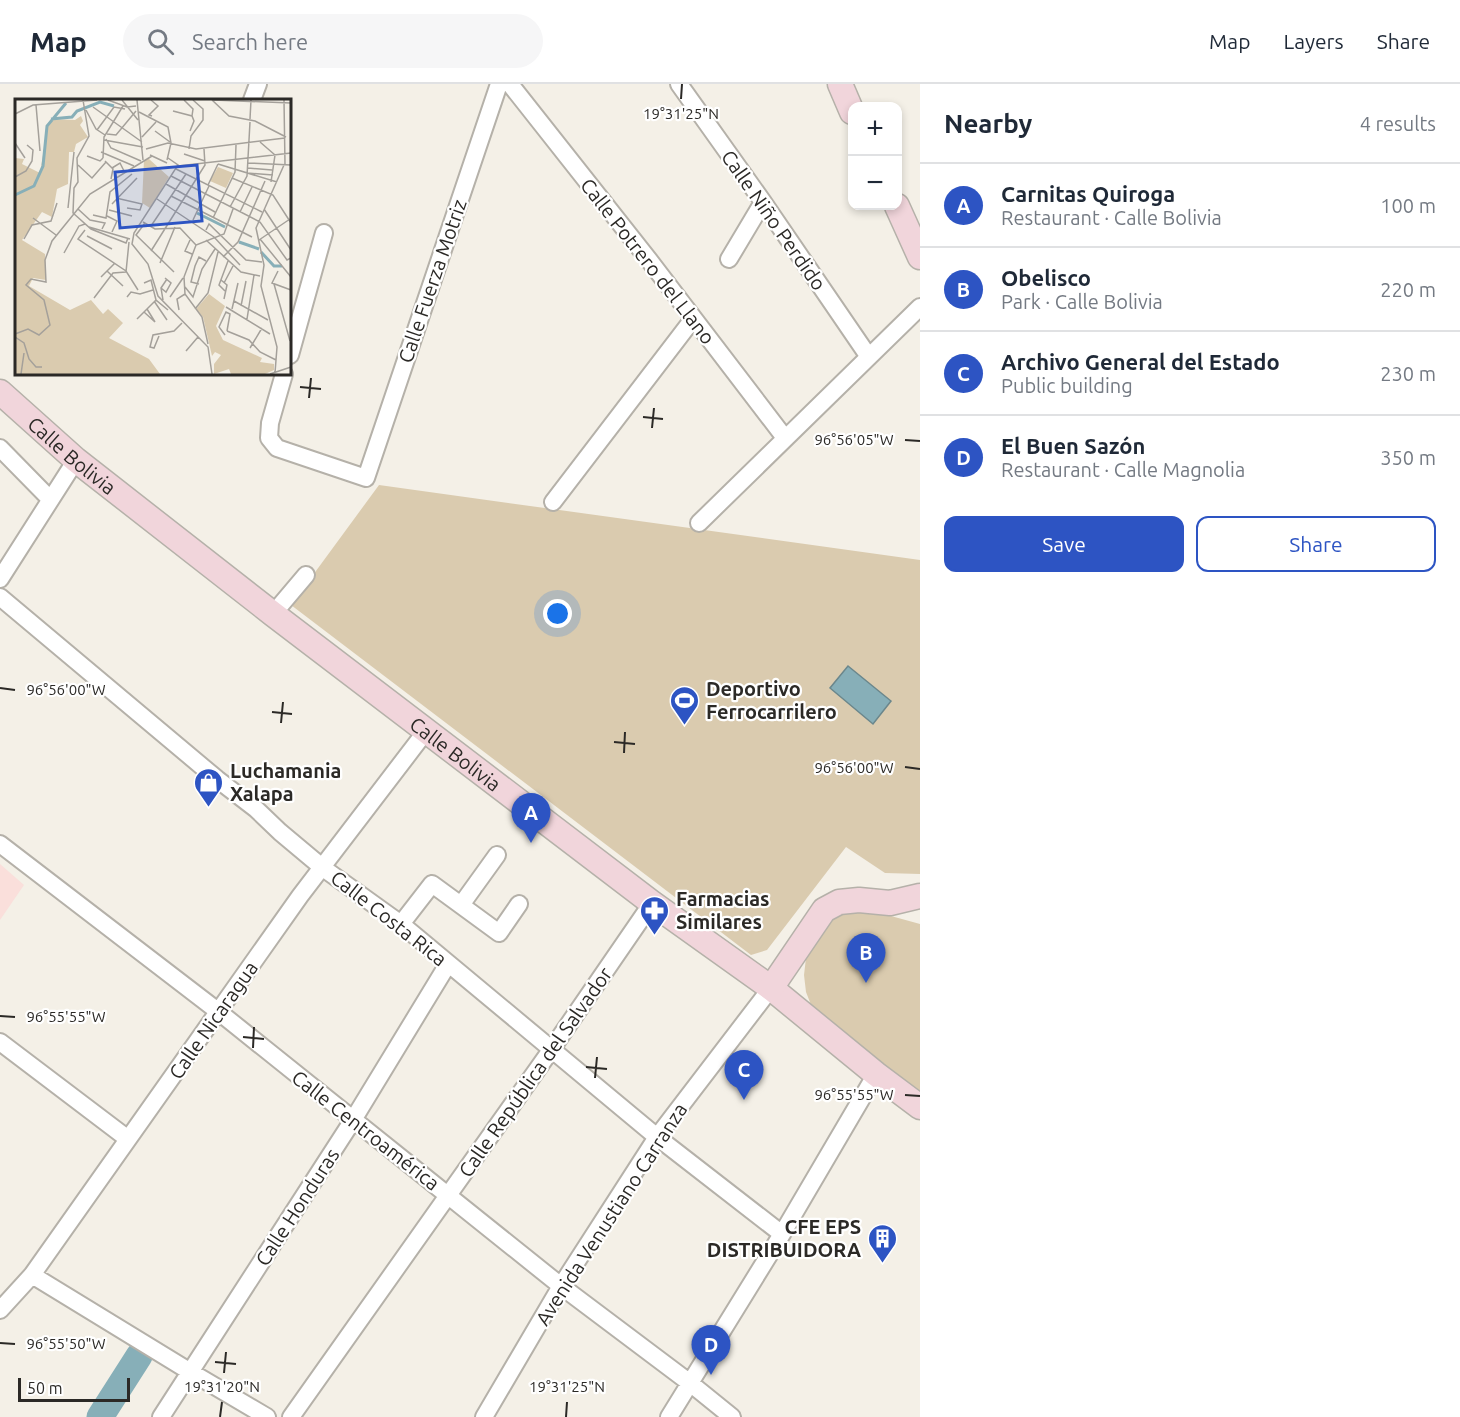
<!DOCTYPE html>
<meta charset="utf-8">
<style>
body{margin:0;font-family:Ubuntu,sans-serif;background:#f6f6f7;color:#1f2937}
.controls{position:absolute;right:18px;top:18px;display:grid;overflow:hidden;border-radius:12px;box-shadow:0 3px 9px #0003}
.controls button{width:54px;height:54px;display:grid;place-items:center;padding:0;border:0;border-bottom:2px solid #e0e1e3;background:#fff;color:#1f2937;font:30px sans-serif}
.scale{position:absolute;left:18px;bottom:15px;width:112px;box-sizing:border-box;padding-left:6px;border:3px solid #2b2926;border-top:0;font-size:16px;line-height:21px;white-space:nowrap;color:#2b2926;-webkit-text-stroke:4px #fff;paint-order:stroke}
.you{position:absolute;left:558px;top:530px;width:21px;height:21px;margin:-15px;border:4px solid #fff;border-radius:50%;background:#1a73e8;box-shadow:0 0 0 9px #1a73e833}
.badge{display:grid;place-items:center;width:39px;height:39px;border-radius:50%;background:#2d54c3;color:#fff;font-size:20px;font-weight:700}
.pin{position:absolute;translate:-50% -50px;filter:drop-shadow(0 2px 3px #0008)}
.pin::after{content:'';position:absolute;top:32px;width:21px;height:18px;background:inherit;clip-path:polygon(0 0,100% 0,50% 100%)}
.list{margin:0;padding:0;list-style:none}
h2{display:flex;justify-content:space-between;align-items:center;height:78px;margin:0;padding:0 24px;font-size:26px}
h2 small{font-size:20px;font-weight:400;color:#747a83}
.list li{display:grid;grid-template-columns:39px 1fr auto;gap:18px;align-items:center;box-sizing:border-box;height:84px;padding:0 24px;border-top:2px solid #e0e1e3}
.list b{display:block;font-size:22px;white-space:nowrap}
.list p{margin:0;font-size:20px;white-space:nowrap;color:#747a83}
.list em{font-size:20px;font-style:normal;color:#747a83}
.actions{display:flex;gap:12px;padding:18px 24px}
.actions a{flex:1;padding:14px 0;border:2px solid #2d54c3;border-radius:12px;text-align:center;font-size:21px;color:#2d54c3}
.actions .main{background:#2d54c3;color:#fff}
.icon{flex:none;width:33px;height:33px;fill:none;stroke:currentColor;stroke-width:2;stroke-linecap:round;stroke-linejoin:round}
.map{position:relative;flex:none;width:920px;height:1333px;overflow:hidden}
header{display:flex;align-items:center;gap:36px;box-sizing:border-box;height:84px;padding:0 30px;background:#fff;border-bottom:2px solid #e0e1e3}
header strong{font-size:28px}
nav{display:flex;gap:33px;margin-inline-start:auto;font-size:21px}
.search{width:420px;height:54px;background:#f6f6f7;display:flex;align-items:center;gap:15px;box-sizing:border-box;padding:0 21px;border-radius:33px;color:#747a83;font-size:22px}
main{display:flex}
aside{flex:1;background:#fff}
.map>svg:first-child{display:block}
.education{fill:#fadfdb}
.green{fill:#dacbaf}
.water{fill:#87afb8;stroke:#6b878c;stroke-width:1.5}
.lines{fill:none;stroke-linecap:round;stroke-linejoin:round}
.river{stroke:#87afb8;stroke-width:27}
.minor-casing{stroke:#b5b1a9;stroke-width:20}
.secondary-casing{stroke:#b5b1a9;stroke-width:27}
.minor{stroke:#fff;stroke-width:16}
.secondary{stroke:#f1d5db;stroke-width:24}
.ticks{fill:none;stroke:#2b2926;stroke-width:2}
.labels{text-anchor:middle;dominant-baseline:central;stroke-width:4.5;stroke-linejoin:round;paint-order:stroke}
.street-label{font-size:20px;fill:#2b2926;stroke:#fff}
.poi-label{font-size:20px;font-weight:bold;fill:#2b2926;stroke:#fff;text-anchor:start}
.inset-river{fill:none;stroke:#87afb8;stroke-width:3}
.inset-road{fill:none;stroke:#a4a09a;stroke-width:1.5}
.view{fill:#2d54c3;fill-opacity:0.15;stroke:#2d54c3;stroke-width:3}
.inset-edge{fill:none;stroke:#2b2926;stroke-width:3}
.ticks-label{font-size:15px;text-anchor:middle;fill:#2b2926;stroke:#fff;stroke-width:4.5;stroke-linejoin:round;paint-order:stroke}
</style>
<header>
<strong>Map</strong>
<div class="search"><svg class="icon" aria-label="search" viewBox="0 0 24 24"><circle cx="10" cy="10" r="6"/><path d="M15 15l6 6"/></svg>Search here</div>
<nav><a>Map</a><a>Layers</a><a>Share</a></nav>
</header>
<main>
<div class="map">
<svg width="920" height="1333" viewBox="0 0 920 1333">
<rect width="100%" height="100%" fill="#f4f0e7"/>
<path class="education" d="M0,780L24,801L0,836Z"/>
<path class="green" d="M379,401L920,476V790L885,789L846,763L767,866L751,871L291,521Z
M865,827L891,832L920,840V1012L813,926L806,908L804,891L806,874L831,834L845,829Z"/>
<path class="water" d="M848,582L891,617L873,640L830,604Z"/>
<g class="lines">
<path class="river" d="M100,1333L139,1272"/>
<defs>
<path id="minor" d="M510,0L649,176L785,354
M679,0L763,118L869,273
M252,16L258,0
M729,175L763,118
M290,271L324,149
M284,290L270,339L269,354L277,364L366,394L499,0
M0,364L50,415
M553,418L693,235
M699,439L920,223
M0,495L76,376
M0,513L217,695L256,725L280,748L323,784L401,840L657,1053L782,1150
M273,530L306,491
M0,760L219,928L561,1202L690,1299L732,1333
M461,821L497,771
M401,840L432,800L499,849L519,820
M0,958L128,1055
M32,1191L189,1287L267,1333
M0,1226L32,1191L300,812L426,647
M161,1333L353,1036L448,880
M291,1333L551,966L652,819
M484,1333L561,1202L657,1053L771,904
M669,1333L782,1150L876,990"/>
<g id="secondary">
<path d="M840,0L852,28"/>
<path d="M897,122L920,173"/>
<path id="s1" d="M0,308L76,376L273,530L652,819L771,904L876,990L920,1023"/>
<path d="M771,904L824,826L839,818L859,816L890,819L920,812"/>
</g>
</defs>
<use href="#minor" class="minor-casing"/>
<use href="#secondary" class="secondary-casing"/>
<use href="#minor" class="minor"/>
<use href="#secondary" class="secondary"/>
</g>
<path class="ticks" d="M681,15L682,0M300,303L321,305M309,314L311,294M643,333L663,335M652,344L654,324M905,356L920,357M0,604L15,606M272,628L292,630M281,639L283,618M614,658L635,660M624,669L625,648M905,683L920,685M0,932L15,933M243,953L264,955M253,964L254,943M586,983L607,985M595,994L597,973M905,1011L920,1012M0,1259L15,1260M215,1278L236,1280M224,1289L226,1268M220,1333L222,1318M566,1333L567,1318"/>
<defs>
<symbol id="stadium-pin" viewBox="-11 -11 22 30"><path d="M0 17L-7.5 6A9.5 9.5 0 1 1 7.5 6Z" fill="#2d54c3" stroke="#fff"/><path d="M0-5a6.5 5 0 1 0 0 10a6.5 5 0 1 0 0-10ZM-3.5-1.8h7v3.6h-7Z" fill="#fff"/></symbol>
<symbol id="shop-pin" viewBox="-11 -11 22 30"><path d="M0 17L-7.5 6A9.5 9.5 0 1 1 7.5 6Z" fill="#2d54c3" stroke="#fff"/><path d="M-5-2.5h2.3a2.7 3.5 0 0 1 5.4 0H5L5.5 6h-11ZM-1.5-2.5h3a1.5 2.3 0 0 0-3 0Z" fill="#fff"/></symbol>
<symbol id="pharmacy-pin" viewBox="-11 -11 22 30"><path d="M0 17L-7.5 6A9.5 9.5 0 1 1 7.5 6Z" fill="#2d54c3" stroke="#fff"/><path d="M-2-6h4v4h4v4h-4v4h-4v-4h-4v-4h4Z" fill="#fff"/></symbol>
<symbol id="building-pin" viewBox="-11 -11 22 30"><path d="M0 17L-7.5 6A9.5 9.5 0 1 1 7.5 6Z" fill="#2d54c3" stroke="#fff"/><path d="M-4-6H4V6H1V3H-1V6H-4ZM-2.5-4.3h1.7v1.8h-1.7ZM.8-4.3h1.7v1.8H.8ZM-2.5-1h1.7V.8h-1.7ZM.8-1h1.7V.8H.8Z" fill="#fff"/></symbol>
</defs>
<g fill-rule="evenodd">
<use href="#stadium-pin" x="668" y="600" width="33" height="45"/>
<use href="#shop-pin" x="192" y="682" width="33" height="45"/>
<use href="#pharmacy-pin" x="638" y="810" width="33" height="45"/>
<use href="#building-pin" x="866" y="1138" width="33" height="45"/>
</g>
<g class="labels">
<g class="street-label">
<text transform="translate(774 136) rotate(55)">Calle Niño Perdido</text>
<text transform="translate(648 177) rotate(52)">Calle Potrero del Llano</text>
<text transform="translate(432 197) rotate(-71)">Calle Fuerza Motriz</text>
<text stroke="none"><textPath href="#s1" startOffset="96">Calle Bolivia</textPath></text>
<text stroke="none"><textPath href="#s1" startOffset="582">Calle Bolivia</textPath></text>
<text transform="translate(389 834) rotate(38)">Calle Costa Rica</text>
<text transform="translate(213 936) rotate(-55)">Calle Nicaragua</text>
<text transform="translate(535 988) rotate(-55)">Calle República del Salvador</text>
<text transform="translate(366 1046) rotate(38)">Calle Centroamérica</text>
<text transform="translate(297 1123) rotate(-57)">Calle Honduras</text>
<text transform="translate(611 1130) rotate(-57)">Avenida Venustiano Carranza</text>
</g>
<g class="poi-label">
<text x="706" y="604">Deportivo<tspan x="706" dy="23">Ferrocarrilero</tspan></text>
<text x="230" y="686">Luchamania<tspan x="230" dy="23">Xalapa</tspan></text>
<text x="676" y="814">Farmacias<tspan x="676" dy="23">Similares</tspan></text>
<text x="861" y="1142" text-anchor="end">CFE EPS<tspan x="861" dy="23">DISTRIBUIDORA</tspan></text>
</g>
</g>
<g transform="translate(15 15)">
<rect width="276" height="276" fill="#f4f0e7"/>
<path d="M66,17L68,22L65,26L73,38L61,45L59,53H54L53,85L42,90L37,118L27,113L7,141L30,155L31,181L18,179L14,187L55,211L76,201L88,215L93,210L108,224L94,239L134,260L145,275H0V59L9,60L7,65L25,74L33,26L38,20L60,21ZM134,60L154,78L135,109L127,104L129,61ZM203,68L218,74L211,89L195,82ZM194,195L210,207L201,227L208,241L247,259L245,263L259,265V271L250,275H216L214,270L199,275V265L206,256L200,253L197,257L188,218L181,210Z" fill="#dacbaf"/>
<path class="inset-river" d="M36,20L57,18L62,12L85,3L99,7M0,96L19,87L28,67L32,27L51,4M182,114L210,128M224,143L244,150M246,153L259,167H267"/>
<path class="inset-road" d="M68,1L74,37L62,59L63,83L59,89L58,114L76,130L111,144L113,139M93,1L112,8L121,7M107,1L123,21M122,1L128,61M136,1L143,7L134,16L137,17M169,1L178,10L177,17M197,1L214,17L240,22L271,38M198,1L276,4M269,1L270,66M21,6L25,52M78,8L127,43M71,11L81,30L90,36M158,12L177,17L179,22L175,32M124,13L153,28L156,44L152,61M0,15L18,6L82,1M235,20L236,1M82,31L99,8L110,10M140,32L155,43M92,35L101,36L121,12M127,38L141,23M91,40L96,49L126,62M89,41L128,48M245,43L260,56L256,83M0,44L10,59M131,50L153,44L181,50L270,39M174,50L176,37L188,21V10L178,1M86,53L119,67M169,55L190,62M135,56L152,64M72,57L85,62L88,59M88,59L89,38L108,7M153,59L163,66L119,134L117,145L133,165L143,197L193,248L197,275M90,62L98,70L96,80M233,64L276,66M203,65L262,83M63,66L77,79L91,63M163,67L276,54M97,69L105,64L109,72M233,69L257,71M161,70L247,113M232,74L258,76M156,77L245,123L272,161L276,159M0,78L11,72L17,62L18,51L12,46M217,79L258,96L276,124M151,85L200,113M193,86L203,65M156,97L237,138M101,99L127,105L125,111L112,109M142,100L199,138L225,166M97,105L122,79M215,108L232,77L235,23M53,109L59,53M63,110L75,121L90,124L87,130M249,110L276,151M94,111L117,117M225,113L237,88M78,116L91,119L95,93L117,75M92,117L102,122L97,133M18,119L41,136M198,119L220,73L221,46M178,121L194,87M128,123L140,130L165,129L181,146M130,124L121,136L159,173M136,127L171,75M74,128L115,140M70,131L63,140L111,172L123,191M191,131L194,125L231,161L247,163M72,137L97,150M9,140L17,126L36,122L42,104M245,140L276,178M175,141L170,152L177,155M191,141L226,173L245,177M244,141L275,120M136,152L190,66L189,50M49,154L64,127L70,125M208,158L223,143L250,82M145,164L160,128M92,172L108,187M263,172L257,184L276,191M111,173L114,143M86,178L100,164M206,181L212,186L209,200M129,184L136,181L141,201L153,211M209,184L218,167M184,185L176,183L180,167L184,158L191,162M259,185L275,242M170,188L178,198L187,170L200,150M146,189L151,193L156,184L150,179M210,192L204,186L213,162M112,198L116,193L125,195L138,191M155,198L168,179M79,199L98,174L111,173M148,201L146,189L152,180M139,202L152,221M219,202L253,221M226,207L231,182M211,208L255,235M180,210L193,194L203,153M217,210L223,184M164,211L162,200L170,195M129,213L140,223L132,210M122,220L141,201M232,220L239,176M212,232L234,241L245,253L261,261M0,235L13,230L24,236L35,226L29,201L11,186L16,180L31,183L30,161L37,142L75,95L137,57M210,236L204,228L211,213L215,215L212,232M144,237L139,249L135,248L138,236L159,232L167,224M0,238L9,244L14,260L21,268H27M193,245L187,218L170,195L169,178L181,146L209,135L218,110M235,249L247,229M171,252L183,238M260,274L262,248L246,187L249,166L241,129L269,66M6,275L9,254M255,275L276,268"/>
<path class="view" d="M182,66L187,122L105,129L100,73Z"/>
<rect width="276" height="276" class="inset-edge"/>
</g>
<g class="ticks-label">
<text x="681" y="35">19°31'25"N</text>
<text x="854" y="361">96°56'05"W</text>
<text x="66" y="611">96°56'00"W</text>
<text x="854" y="689">96°56'00"W</text>
<text x="66" y="938">96°55'55"W</text>
<text x="854" y="1016">96°55'55"W</text>
<text x="66" y="1265">96°55'50"W</text>
<text x="222" y="1308">19°31'20"N</text>
<text x="567" y="1308">19°31'25"N</text>
</g>
</svg>
<div class="controls">
<button>+</button>
<button>−</button>
</div>
<div class="scale">50 m</div>
<div class="you"></div>
<div class="pin badge" style="left:531px;top:759px">A</div>
<div class="pin badge" style="left:866px;top:899px">B</div>
<div class="pin badge" style="left:744px;top:1016px">C</div>
<div class="pin badge" style="left:711px;top:1291px">D</div>
</div>
<aside>
<h2>Nearby<small>4 results</small></h2>
<ul class="list">
<li><span class="badge">A</span><div><b>Carnitas Quiroga</b><p>Restaurant · Calle Bolivia</p></div><em>100 m</em></li>
<li><span class="badge">B</span><div><b>Obelisco</b><p>Park · Calle Bolivia</p></div><em>220 m</em></li>
<li><span class="badge">C</span><div><b>Archivo General del Estado</b><p>Public building</p></div><em>230 m</em></li>
<li><span class="badge">D</span><div><b>El Buen Sazón</b><p>Restaurant · Calle Magnolia</p></div><em>350 m</em></li>
</ul>
<div class="actions"><a class="main">Save</a><a>Share</a></div>
</aside>
</main>
